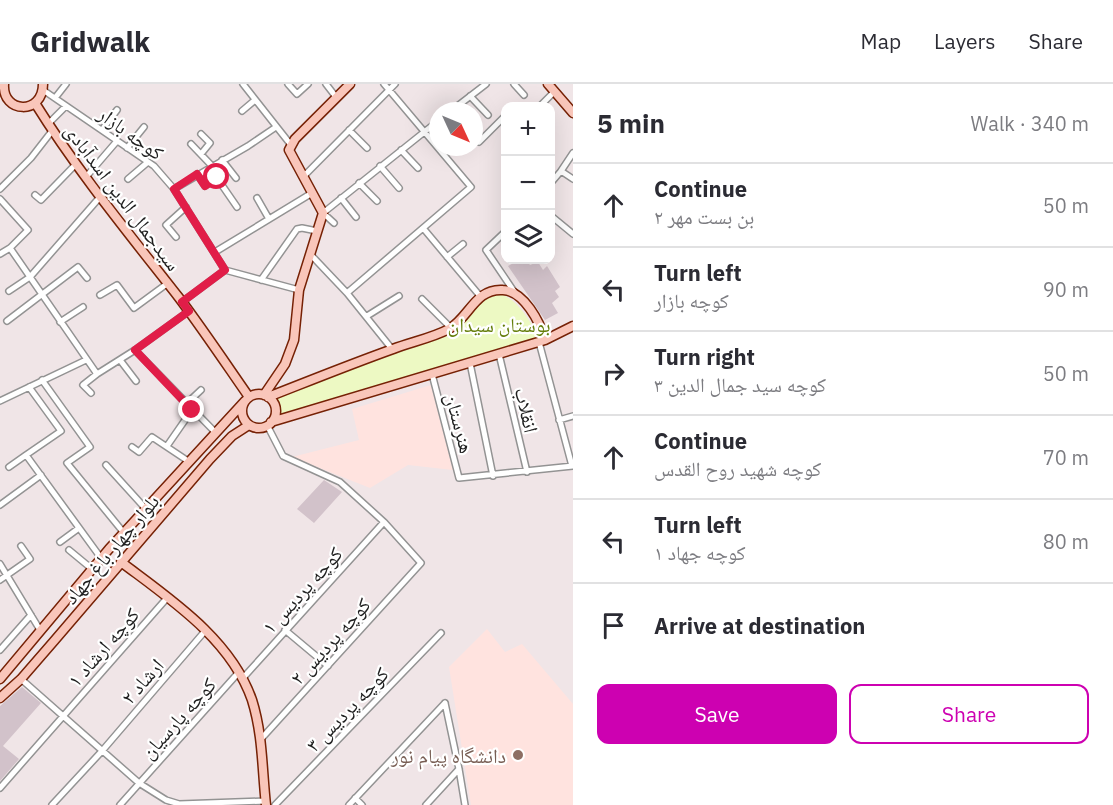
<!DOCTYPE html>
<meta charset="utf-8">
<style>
body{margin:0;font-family:"IBM Plex Sans","Noto Naskh Arabic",sans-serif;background:#f7f7f7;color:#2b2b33}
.controls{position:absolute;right:18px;top:18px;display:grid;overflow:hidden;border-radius:12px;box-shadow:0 6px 24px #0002}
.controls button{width:54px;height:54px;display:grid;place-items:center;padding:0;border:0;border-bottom:2px solid #e1e1e2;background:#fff;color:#2b2b33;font:30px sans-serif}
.compass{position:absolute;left:429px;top:18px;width:54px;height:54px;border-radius:50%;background:#fff;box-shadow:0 6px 24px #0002;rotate:134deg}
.stop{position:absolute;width:18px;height:18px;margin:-14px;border:4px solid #e11d48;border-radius:50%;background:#fff}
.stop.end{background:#e11d48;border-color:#fff;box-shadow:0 2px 6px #0008}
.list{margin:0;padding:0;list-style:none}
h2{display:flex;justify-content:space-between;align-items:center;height:78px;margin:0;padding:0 24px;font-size:26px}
h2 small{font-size:20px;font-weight:400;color:#7c7c81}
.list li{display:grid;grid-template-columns:39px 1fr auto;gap:18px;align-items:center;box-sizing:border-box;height:84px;padding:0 24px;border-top:2px solid #e1e1e2}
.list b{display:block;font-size:22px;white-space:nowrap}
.list p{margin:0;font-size:20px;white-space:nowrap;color:#7c7c81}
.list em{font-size:20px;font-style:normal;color:#7c7c81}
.actions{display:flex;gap:12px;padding:18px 24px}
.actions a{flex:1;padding:14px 0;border:2px solid #cd01b1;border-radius:12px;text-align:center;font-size:21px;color:#cd01b1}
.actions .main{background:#cd01b1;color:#fff}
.icon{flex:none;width:33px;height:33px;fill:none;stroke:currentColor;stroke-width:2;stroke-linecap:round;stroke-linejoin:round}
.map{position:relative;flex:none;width:573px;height:721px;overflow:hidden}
header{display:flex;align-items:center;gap:36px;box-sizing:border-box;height:84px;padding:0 30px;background:#fff;border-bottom:2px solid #e1e1e2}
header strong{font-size:28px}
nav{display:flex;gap:33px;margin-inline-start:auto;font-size:21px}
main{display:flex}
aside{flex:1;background:#fff}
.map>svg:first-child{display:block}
.education{fill:#ffe3df}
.park{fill:#edf9c3}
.building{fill:#d2c2ca}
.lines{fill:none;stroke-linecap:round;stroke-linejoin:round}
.street-casing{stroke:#939393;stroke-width:8}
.secondary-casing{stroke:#762105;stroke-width:11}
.street{stroke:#fff;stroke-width:5}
.secondary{stroke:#f9c6ba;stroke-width:8}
.route{stroke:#e11d48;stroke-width:8}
.education-dot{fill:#8d6e63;stroke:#fff;stroke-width:2}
.labels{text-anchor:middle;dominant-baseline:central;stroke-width:4.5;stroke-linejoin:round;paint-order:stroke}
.street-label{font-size:20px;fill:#1f1f1f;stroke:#fff}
.park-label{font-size:20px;fill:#657e0c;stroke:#fff}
.education-label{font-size:20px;fill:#785e54;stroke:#fff;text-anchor:end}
</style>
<header>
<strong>Gridwalk</strong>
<nav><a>Map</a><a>Layers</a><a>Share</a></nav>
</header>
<main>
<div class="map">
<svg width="573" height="721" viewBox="0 0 573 721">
<rect width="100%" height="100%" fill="#f0e5e7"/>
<path class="education" d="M431,301L453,386L408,381L370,404L292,373L359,356L352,325Z
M487,545L505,568L522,560L573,620V721H471L449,583Z"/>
<path class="park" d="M501,210C518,217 525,231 535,245L537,250L533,258L277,335L279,325L273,313L454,249L485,214L489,211Z"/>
<path class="building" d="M519,176H526L530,181L538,178L543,186L547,182L560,203L555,207L559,213L552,219L558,229L545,236L508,182Z
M324,396L342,408L314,439L297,425Z
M22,603L41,619L3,662L19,675L0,697V622Z"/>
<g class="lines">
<defs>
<path id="street" d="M243,0L291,61
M288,0L297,10L308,0
M326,0L336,13
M514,0L524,11
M43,6L154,82L174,105L225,186L299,206
M470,12L488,31
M55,14L66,0
M540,22L554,8
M242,27L255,16
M451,27L486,0
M48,40L66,22
M102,46L117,26
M349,46L367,64
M479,58L503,34L506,36
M191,60L212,82
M127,64L144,43
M401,66L418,84
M201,70L210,59L201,50
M222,76L236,94
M380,82L399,104
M561,87L573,95
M197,90L205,102L217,94L237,123
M86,93L117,57
M303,93L395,0
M128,95L148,78
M359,99L377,117
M550,100L561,87L573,69
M0,105L31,74L52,47
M174,105L248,62L276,43
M35,111L41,116L76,80
M257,114L269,135
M341,114L356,133
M0,115L28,146L10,164L0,170
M550,131L573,150
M334,139L323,129L438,37
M423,144L480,212
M506,147L486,166L515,209
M176,153L166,141L186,123
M10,164L97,290L135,266L189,227
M215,168L312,109
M311,171L347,209L392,265
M447,173L463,160
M261,196L297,145L302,144L317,147
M9,207L30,193L100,113
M347,209L471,103L384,0
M100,211L117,201L134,224L168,199
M422,215L451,244
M182,218L225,186
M367,232L399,212
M7,237L78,183L87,194
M60,238L83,223
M539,258L572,382
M135,266L215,348
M499,270L527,388
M120,276L136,297
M470,279L493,392
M432,290L459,394L573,382
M42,296L90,363L67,379L124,449
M29,303L61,347L26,371L101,474
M91,309L83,301L97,290
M0,317L86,276
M186,320L201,306
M559,336L573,332
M167,362L192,326
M132,363L139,368L152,353L188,377
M106,381L145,424
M9,383L26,371
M0,421L41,391
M60,458L79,444
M69,466L92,485
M0,480L40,546
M0,496L30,475L21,462
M285,546L328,582
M0,566L31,531
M243,594L384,438
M21,595L139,699L166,716L179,720L265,717
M445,619L459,685L465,721
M261,655L421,479L384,438L340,398L283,372L267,341
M0,704L167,514
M355,714L362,721
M52,721L102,667L205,547
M120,721L239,588
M275,721L441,549
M349,721L445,619
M426,721L459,685"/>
<path id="secondary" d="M4,0C2,30 43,31 43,0
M548,0L573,29
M35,19C78,88 130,151 180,215C204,247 226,280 249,313
M242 327a17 17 0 1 1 34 0a17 17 0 1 1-34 0Z
M264,311L285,280L294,256L299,206L323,129L289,66L295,55L350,0
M268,313C309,297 351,280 393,265C411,258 432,254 449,245C469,234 475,204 503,206C524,207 540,238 545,256
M271,338L545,256L573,242
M121,478C170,515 231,555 252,616C263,651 262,686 266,721
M0,595L109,465L245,317
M0,614L21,595L54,557L210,375L232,352L249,341"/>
</defs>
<use href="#street" class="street-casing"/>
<use href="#secondary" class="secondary-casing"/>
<use href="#street" class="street"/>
<use href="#secondary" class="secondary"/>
</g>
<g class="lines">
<path class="route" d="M192,326L135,266L189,227L182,218L225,186L174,105L197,90L205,102L217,93"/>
</g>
<circle class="education-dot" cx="518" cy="671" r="6"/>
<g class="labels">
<g class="street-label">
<text transform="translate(131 49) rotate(36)">کوچه بازار</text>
<text transform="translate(123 113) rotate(53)">سیدجمال الدین اسدآبادی</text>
<text transform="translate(527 326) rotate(77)">انقلاب</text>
<text transform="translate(460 339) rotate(75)">هنرستان</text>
<text transform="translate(111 465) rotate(-50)">بلوار چهار باغ جهاد</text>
<text transform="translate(302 506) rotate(-48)">کوچه پردیس ۱</text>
<text transform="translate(330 557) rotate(-48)">کوچه پردیس ۲</text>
<text transform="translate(103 563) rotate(-49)">کوچه ارشاد ۱</text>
<text transform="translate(142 597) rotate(-49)">ارشاد ۲</text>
<text transform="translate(347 625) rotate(-46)">کوچه پردیس ۳</text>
<text transform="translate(178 634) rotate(-48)">کوچه پارسیان</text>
</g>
<g class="park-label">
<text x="499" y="240">بوستان سیدان</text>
</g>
<g class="education-label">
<text x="506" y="671">دانشگاه پیام نور</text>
</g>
</g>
</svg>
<div class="controls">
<button>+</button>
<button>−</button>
<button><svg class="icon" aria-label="layers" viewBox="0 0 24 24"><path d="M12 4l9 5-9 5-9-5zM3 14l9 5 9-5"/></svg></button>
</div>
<svg class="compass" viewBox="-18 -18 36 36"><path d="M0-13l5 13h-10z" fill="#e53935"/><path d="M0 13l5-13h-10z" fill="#7c7c81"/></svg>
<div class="stop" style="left:217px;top:93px"></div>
<div class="stop end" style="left:192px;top:326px"></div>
</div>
<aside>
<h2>5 min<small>Walk · 340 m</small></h2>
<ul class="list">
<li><svg class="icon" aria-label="ahead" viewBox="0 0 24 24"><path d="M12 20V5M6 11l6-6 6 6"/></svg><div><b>Continue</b><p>بن بست مهر ۲</p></div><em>50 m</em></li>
<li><svg class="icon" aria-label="left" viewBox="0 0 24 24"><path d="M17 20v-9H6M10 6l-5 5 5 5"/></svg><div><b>Turn left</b><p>کوچه بازار</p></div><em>90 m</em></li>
<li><svg class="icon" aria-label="right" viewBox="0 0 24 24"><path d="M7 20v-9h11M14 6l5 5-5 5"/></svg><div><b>Turn right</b><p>کوچه سید جمال الدین ۳</p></div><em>50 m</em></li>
<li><svg class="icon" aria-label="ahead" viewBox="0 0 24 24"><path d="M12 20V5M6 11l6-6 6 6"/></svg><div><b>Continue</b><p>کوچه شهید روح القدس</p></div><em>70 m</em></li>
<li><svg class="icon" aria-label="left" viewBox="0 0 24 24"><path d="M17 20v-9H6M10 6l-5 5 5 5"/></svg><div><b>Turn left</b><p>کوچه جهاد ۱</p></div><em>80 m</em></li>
<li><svg class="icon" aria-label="arrive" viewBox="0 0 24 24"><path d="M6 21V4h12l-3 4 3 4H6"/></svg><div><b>Arrive at destination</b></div></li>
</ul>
<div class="actions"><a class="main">Save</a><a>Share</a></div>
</aside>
</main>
